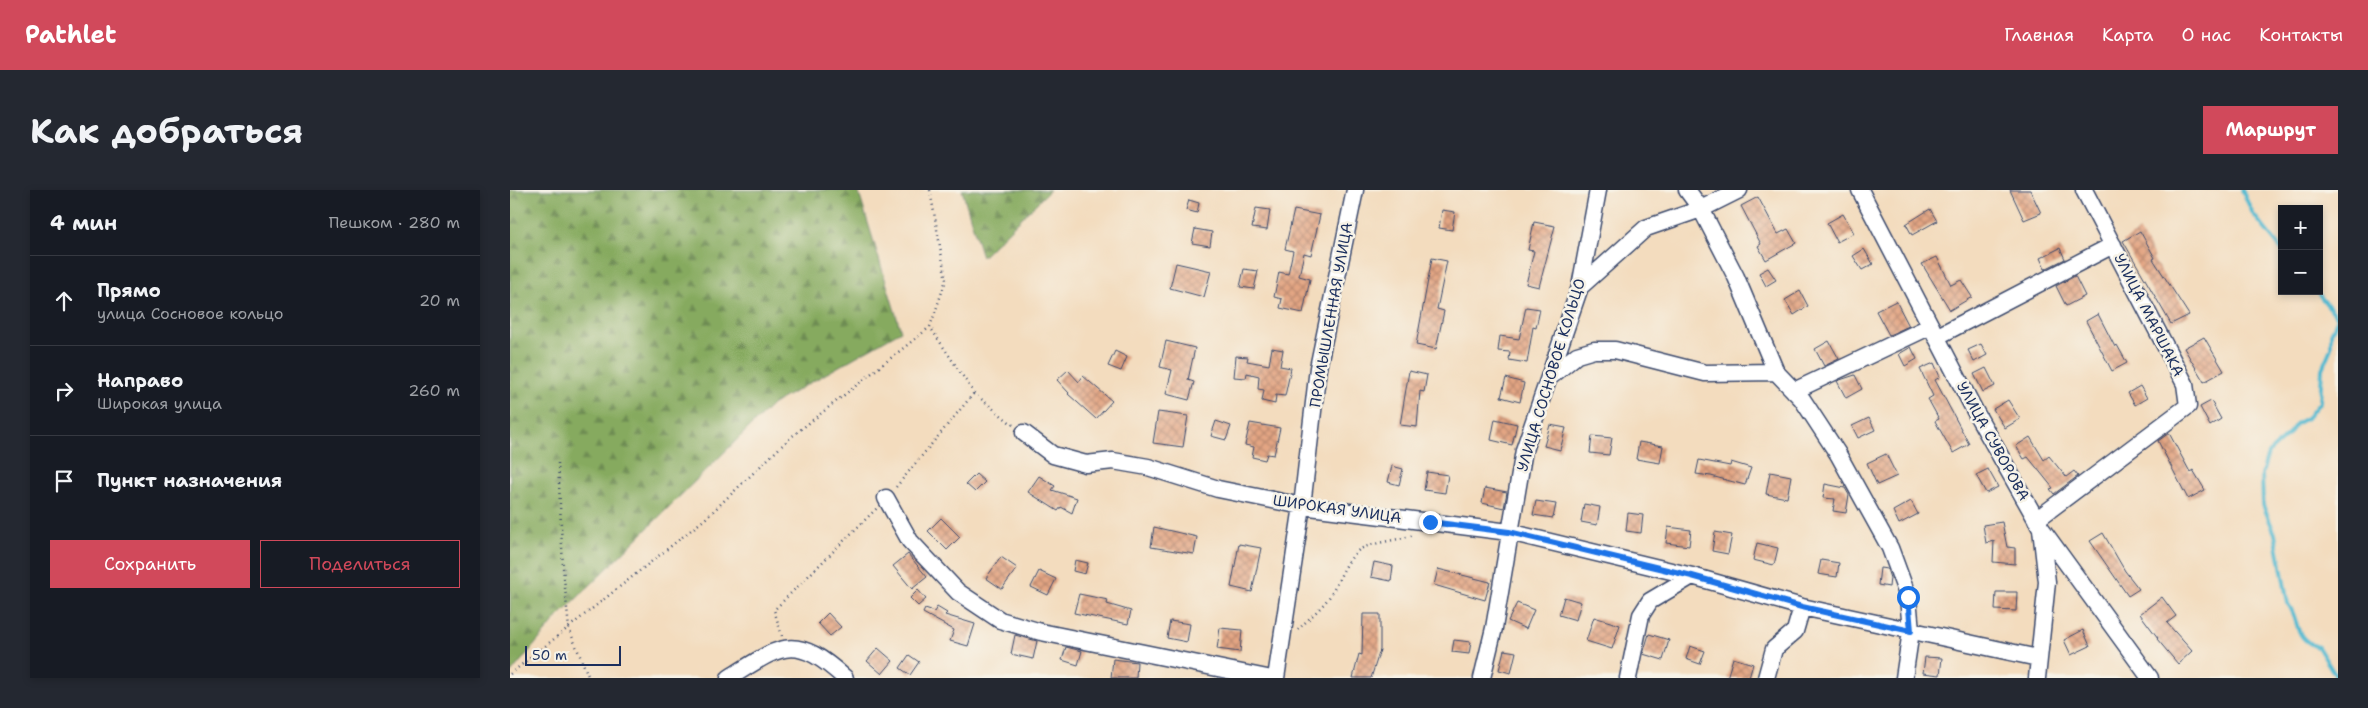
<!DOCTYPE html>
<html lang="ru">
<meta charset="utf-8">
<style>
body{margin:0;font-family:"Shantell Sans",sans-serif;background:#242831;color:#f1f3f6}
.controls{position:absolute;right:15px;top:15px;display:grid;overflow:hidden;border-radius:0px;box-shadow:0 2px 8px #0003}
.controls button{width:45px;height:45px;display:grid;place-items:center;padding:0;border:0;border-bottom:1px solid #363941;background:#171b24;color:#f1f3f6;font:25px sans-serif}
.scale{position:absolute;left:15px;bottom:12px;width:96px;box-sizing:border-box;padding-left:5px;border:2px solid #1b2f5e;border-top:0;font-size:14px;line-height:18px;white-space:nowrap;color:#1b2f5e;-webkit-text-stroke:4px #f7f3e8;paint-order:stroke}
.stop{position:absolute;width:15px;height:15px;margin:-11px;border:4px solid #1a73e8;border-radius:50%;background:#fff}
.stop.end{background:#1a73e8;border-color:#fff;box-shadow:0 1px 5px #0008}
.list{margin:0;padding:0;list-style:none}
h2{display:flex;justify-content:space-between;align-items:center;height:65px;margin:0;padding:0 20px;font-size:21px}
h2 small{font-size:16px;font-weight:400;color:#9ea1a6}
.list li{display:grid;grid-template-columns:32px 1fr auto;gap:15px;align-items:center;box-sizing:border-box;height:90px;padding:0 20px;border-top:1px solid #363941}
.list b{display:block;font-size:19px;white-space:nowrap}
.list p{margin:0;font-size:16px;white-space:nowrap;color:#9ea1a6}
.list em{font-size:16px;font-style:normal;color:#9ea1a6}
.actions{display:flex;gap:10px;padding:15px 20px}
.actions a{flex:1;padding:11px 0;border:1px solid #d1495b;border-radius:0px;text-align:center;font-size:18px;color:#d1495b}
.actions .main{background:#d1495b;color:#fff}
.icon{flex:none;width:28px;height:28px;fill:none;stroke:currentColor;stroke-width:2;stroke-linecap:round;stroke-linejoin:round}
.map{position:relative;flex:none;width:1828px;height:488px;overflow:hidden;border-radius:0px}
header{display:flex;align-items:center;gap:30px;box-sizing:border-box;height:70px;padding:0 25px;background:#d1495b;color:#fff}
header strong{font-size:24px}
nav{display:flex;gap:28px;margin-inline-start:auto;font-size:18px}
.intro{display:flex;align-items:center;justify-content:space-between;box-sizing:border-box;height:120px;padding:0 30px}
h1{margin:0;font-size:35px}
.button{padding:12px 22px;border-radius:0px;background:#d1495b;color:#fff;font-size:18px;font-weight:700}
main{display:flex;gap:30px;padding:0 30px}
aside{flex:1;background:#171b24;border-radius:0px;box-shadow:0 2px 8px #0003}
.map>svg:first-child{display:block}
.forest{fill:url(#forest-firs);stroke:#506c5e}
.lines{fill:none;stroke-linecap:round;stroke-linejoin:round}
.stream{stroke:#52b9d0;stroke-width:4}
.building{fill:url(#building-cross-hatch)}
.minor-casing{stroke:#3b496c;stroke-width:19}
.path{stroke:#3b496c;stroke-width:2.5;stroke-dasharray:1 4;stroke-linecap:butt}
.minor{stroke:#fff;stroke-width:16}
.route{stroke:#1a73e8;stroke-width:6}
.labels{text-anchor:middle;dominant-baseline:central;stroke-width:5;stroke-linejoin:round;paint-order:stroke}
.street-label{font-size:15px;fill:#1b2f5e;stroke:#f7f3e8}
</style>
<header>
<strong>Pathlet</strong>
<nav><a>Главная</a><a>Карта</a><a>О нас</a><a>Контакты</a></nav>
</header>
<div class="intro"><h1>Как добраться</h1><a class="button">Маршрут</a></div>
<main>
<aside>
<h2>4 мин<small>Пешком · 280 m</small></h2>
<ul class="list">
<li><svg class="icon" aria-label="ahead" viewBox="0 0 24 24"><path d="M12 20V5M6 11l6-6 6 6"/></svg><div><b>Прямо</b><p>улица Сосновое кольцо</p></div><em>20 m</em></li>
<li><svg class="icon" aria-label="right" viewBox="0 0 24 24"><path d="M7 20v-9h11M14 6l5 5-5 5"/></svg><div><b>Направо</b><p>Широкая улица</p></div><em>260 m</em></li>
<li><svg class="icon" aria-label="arrive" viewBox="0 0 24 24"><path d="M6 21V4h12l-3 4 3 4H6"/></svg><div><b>Пункт назначения</b></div></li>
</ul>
<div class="actions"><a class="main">Сохранить</a><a>Поделиться</a></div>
</aside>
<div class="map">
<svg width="1828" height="488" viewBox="0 0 1828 488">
<defs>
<pattern id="forest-firs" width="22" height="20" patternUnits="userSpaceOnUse" patternTransform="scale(1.25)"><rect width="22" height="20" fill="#86aa5f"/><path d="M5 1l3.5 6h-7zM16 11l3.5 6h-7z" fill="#6d8b52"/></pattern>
<pattern id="building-cross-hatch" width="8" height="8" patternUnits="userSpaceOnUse" patternTransform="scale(1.25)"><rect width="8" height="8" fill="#e3a583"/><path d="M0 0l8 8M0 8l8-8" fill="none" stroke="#b7876e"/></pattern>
</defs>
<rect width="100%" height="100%" fill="#f7f3e8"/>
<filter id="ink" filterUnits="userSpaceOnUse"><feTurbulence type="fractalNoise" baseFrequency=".02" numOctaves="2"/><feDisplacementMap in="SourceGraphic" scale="10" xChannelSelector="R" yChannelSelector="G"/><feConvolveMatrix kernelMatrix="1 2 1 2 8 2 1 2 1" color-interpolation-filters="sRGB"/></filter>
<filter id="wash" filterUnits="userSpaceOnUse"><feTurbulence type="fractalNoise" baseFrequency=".0096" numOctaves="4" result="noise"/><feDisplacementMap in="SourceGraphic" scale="20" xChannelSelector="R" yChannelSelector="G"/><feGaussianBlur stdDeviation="1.12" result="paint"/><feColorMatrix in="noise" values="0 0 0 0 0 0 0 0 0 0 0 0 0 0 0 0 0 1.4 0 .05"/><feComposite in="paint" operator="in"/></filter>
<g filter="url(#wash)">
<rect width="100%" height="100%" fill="#f3dcbe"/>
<path class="forest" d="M0,0H348L391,141L263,214L48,427L0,484Z
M452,0H540L472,67Z"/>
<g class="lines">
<path class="stream" d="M1732,0L1743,24L1772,60
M1806,101L1828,128L1821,143V158L1812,179L1810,212L1798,227L1786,234L1778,245L1758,263L1752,284L1753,315L1765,344L1778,414C1791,432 1782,448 1808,457L1827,488"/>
</g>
<g id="blocks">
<path class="building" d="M1500,0H1520L1531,23L1514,30Z
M1248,7L1268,44L1278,39L1286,53L1256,70L1248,56L1251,54L1231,16Z
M679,10L689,13L687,23L676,20Z
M746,18L760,20L757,40L742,38Z
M1420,19L1427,31L1402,45L1396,34Z
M784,20L810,25L801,65L794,63L789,86L800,89L793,123L770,118L772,109L764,107L769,82L778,84L783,61L775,59Z
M932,20L945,22L942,40L929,38Z
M1333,24L1344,43L1327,52L1317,33Z
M1024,32L1045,36L1029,97L1016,94L1024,61L1018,60Z
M685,39L702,42L700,56L682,53Z
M1630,41L1645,68L1643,69L1679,125L1661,134L1613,51Z
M1550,58L1555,69L1535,79L1530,68Z
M1354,59L1363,74L1352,80L1343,66Z
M1427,67L1441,95L1451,90L1462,107L1440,120L1412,74Z
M922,68L937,71L927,119L934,121L926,159L906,155Z
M666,73L701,81L694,107L660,98Z
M1258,78L1266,90L1256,96L1249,83Z
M734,79L748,81L744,99L730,97Z
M1565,86L1575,106L1556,116L1546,96Z
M1290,101L1298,116L1284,125L1275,110Z
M1386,111L1399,136L1379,145L1366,121Z
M1016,117L1030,119L1026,138L1023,137L1017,173L999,170L1000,162L988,161L990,146L1009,149Z
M1588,124L1605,157L1607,155L1617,173L1602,181L1576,131Z
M1694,147L1714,181L1694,192L1674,158Z
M656,151L685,158L678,190L684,192L679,210L656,204L662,180L650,177Z
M1319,151L1329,169L1314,176L1305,159Z
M1471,154L1477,165L1464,172L1458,160Z
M1401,157L1407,169L1395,176L1389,164Z
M762,158L773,160L770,176L781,178L775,206L766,205L765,214L752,211L754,200L748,199L749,186L737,183L736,188L724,187L726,166L738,167L737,171L759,175Z
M605,161L617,167L611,181L598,176Z
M1424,173L1430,187L1425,190L1459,254L1443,263L1425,231L1429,229L1418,209L1423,206L1410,179Z
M1476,178L1485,196L1473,202L1464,184Z
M558,180L569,192L573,186L602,211L586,229L558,204L559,203L547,190Z
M899,181L917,185L914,202L910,201L907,237L890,235Z
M1345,185L1352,199L1336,208L1327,191Z
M996,188L1014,193L1010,212L991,207Z
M1630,196L1637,208L1625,215L1618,203Z
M1498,210L1510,229L1495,238L1483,219Z
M1701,211L1711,229L1700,236L1690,217Z
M648,222L678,226L673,257L643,253Z
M1359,228L1365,240L1348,248L1342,236Z
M985,229L1007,234L1002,255L981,250Z
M706,231L721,236L716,250L701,246Z
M740,233L770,238L764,265L757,264L755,270L742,267L744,257L735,255Z
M1040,235L1056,238L1050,260L1034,256Z
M1659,243L1680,282L1683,280L1695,300L1678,309L1648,251Z
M1082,246L1102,248L1099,265L1080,263Z
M1520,247L1534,270L1539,266L1556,287L1564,281L1568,286L1544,304L1540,299L1543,298L1518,267L1514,269L1506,256Z
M1129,252L1153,256L1150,273L1126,269Z
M1376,264L1387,286L1367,295L1357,273Z
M1189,270L1220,276L1221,272L1241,278L1235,295L1201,286L1186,284Z
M882,276L893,279L889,295L878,292Z
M1478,279L1488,297L1476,303L1466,285Z
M917,282L938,285L935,303L914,300Z
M1260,282L1281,286L1277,308L1256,304Z
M466,284L475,292L465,302L456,294Z
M529,286L545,296L542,300L567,308L562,323L551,317L548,321L518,302Z
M1315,294L1335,298L1339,305L1336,323L1323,321L1325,309L1313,308Z
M975,298L997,302L994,318L972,313Z
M1026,311L1046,314L1043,328L1023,325Z
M1401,311L1408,324L1389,334L1383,321Z
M1074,314L1090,317L1087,335L1071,332Z
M1118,323L1133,325L1131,343L1116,341Z
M431,328L450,347L437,360L418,341Z
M1492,332L1497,357L1505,358V374L1483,372L1484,351L1476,353L1473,335Z
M644,337L687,347L684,364L641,357Z
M1158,337L1181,340L1179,356L1156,353Z
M1205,342L1222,345L1218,364L1202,361Z
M1593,343L1615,381L1629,399L1618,406L1580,351Z
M1247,353L1268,358L1264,375L1243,370Z
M729,354L751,358L742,402L721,397Z
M398,364L417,387L402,399L383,376Z
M491,367L507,378L492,399L476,388Z
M565,370L578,373L575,384L563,381Z
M1311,370L1329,373L1327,387L1308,384Z
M864,372L883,376L881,391L861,387Z
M1370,378L1377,379L1380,388L1379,397L1368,395Z
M928,379L980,392L975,410L924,395Z
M529,381L546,389L538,405L521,397Z
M408,400L416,409L408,416L400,408Z
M1486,402H1507L1506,421L1485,420Z
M569,404L598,410L597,414L621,421L618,434L564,423Z
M1054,407L1071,412L1066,430L1049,425Z
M1652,407L1666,426L1657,433L1682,461L1668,474L1647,449L1648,448L1630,424Z
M1007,413L1024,420L1016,439L998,431Z
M427,417L437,423L435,425L465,434L458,456L440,451L444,440L413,423L415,419L424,422Z
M318,423L331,437L320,446L308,433Z
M853,424H870V460L861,488H843L849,464L852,465Z
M1084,427L1110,435L1102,459L1076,451Z
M660,431L680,434L677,452L657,448Z
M710,438L732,440L730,462L707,459Z
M1573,440L1580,456L1561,465L1554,450Z
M1139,444L1159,450L1153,470L1133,464Z
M505,445L527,451L523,469L501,464Z
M944,450L961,452L959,464L942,462Z
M1180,456L1195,461L1190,474L1176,469Z
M556,457L572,461L568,475L552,470Z
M368,458L383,471L372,484L357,471Z
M994,460L1006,462L1001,483L989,480Z
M399,465L409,472L400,485L390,478Z
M1415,467L1432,468L1430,485L1413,483Z
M1223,468L1243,474L1239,488H1217Z
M603,469L627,472L626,488H601Z"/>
</g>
</g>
<g filter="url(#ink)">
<use href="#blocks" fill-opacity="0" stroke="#3b496c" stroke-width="1"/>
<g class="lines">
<defs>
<path id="minor" d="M1177,0L1191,19L1226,87L1266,182L1292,209L1328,264L1380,358L1398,407L1401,441L1394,488
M1350,0L1466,223L1531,338L1640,488
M1070,97L1136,38L1191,19L1229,0
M1426,147L1603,55
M1040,187L1067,165L1084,160H1105L1195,183L1266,182
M1284,201L1421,136
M514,243L543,265L576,274L603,271L638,277L708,299L792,316L999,342L1182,386L1292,417L1528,468
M376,308L400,351L448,402L490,430L531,442L757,488
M1526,330L1678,216L1675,194L1574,0
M219,488C272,455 284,442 335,488
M766,488L792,316L808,178L845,0
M972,488L984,438L1014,260L1070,97L1088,0
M1118,488L1131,425L1140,411L1182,386
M1256,488L1264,459L1285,441L1292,417
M1527,488L1537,392L1531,339"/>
</defs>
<use href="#minor" class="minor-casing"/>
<path class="path" d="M420,0L436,90L420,137L464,203L503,235
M48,273L53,377L59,439L79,488
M386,297L464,203
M788,440C798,429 811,419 820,406C829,392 835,371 849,360C859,353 889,350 904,345
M272,446L264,420L367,318
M0,484L195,329L280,248L420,137"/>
<use href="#minor" class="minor"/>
</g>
</g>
<g class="lines" filter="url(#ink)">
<path class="route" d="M920,332L999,342L1182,386L1292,417L1401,441L1398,407"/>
</g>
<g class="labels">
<g class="street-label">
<text transform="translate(821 125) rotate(-80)">ПРОМЫШЛЕННАЯ УЛИЦА</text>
<text transform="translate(1639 125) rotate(63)">УЛИЦА МАРШАКА</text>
<text transform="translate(1041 185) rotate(-73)">УЛИЦА СОСНОВОЕ КОЛЬЦО</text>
<text transform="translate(1483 251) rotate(61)">УЛИЦА СУВОРОВА</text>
<text transform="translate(827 319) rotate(8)">ШИРОКАЯ УЛИЦА</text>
</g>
</g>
</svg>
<div class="controls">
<button>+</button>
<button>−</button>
</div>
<div class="scale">50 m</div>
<div class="stop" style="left:1398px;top:407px"></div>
<div class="stop end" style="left:920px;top:332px"></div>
</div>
</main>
